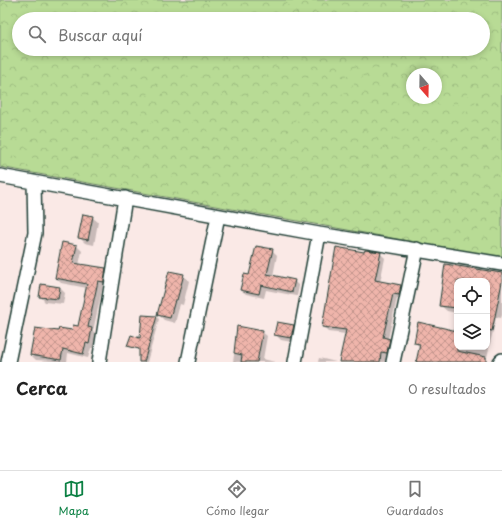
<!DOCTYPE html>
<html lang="es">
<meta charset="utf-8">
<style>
body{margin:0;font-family:"Playpen Sans",sans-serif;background:#f6f6f6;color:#222}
.controls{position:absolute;right:12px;bottom:12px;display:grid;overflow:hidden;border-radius:8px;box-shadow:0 2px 6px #0003}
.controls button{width:36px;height:36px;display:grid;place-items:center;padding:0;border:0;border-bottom:1px solid #e0e0e0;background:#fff;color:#222;font:20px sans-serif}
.compass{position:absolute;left:406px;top:68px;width:36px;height:36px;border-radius:50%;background:#fff;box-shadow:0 2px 6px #0003;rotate:160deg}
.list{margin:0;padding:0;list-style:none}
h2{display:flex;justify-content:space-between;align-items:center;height:52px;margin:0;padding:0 16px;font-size:17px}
h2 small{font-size:13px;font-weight:400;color:#767676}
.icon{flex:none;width:22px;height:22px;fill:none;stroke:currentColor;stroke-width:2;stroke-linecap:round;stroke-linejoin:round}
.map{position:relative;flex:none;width:502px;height:362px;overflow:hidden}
.search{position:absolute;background:#fff;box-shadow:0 2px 6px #0003;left:12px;right:12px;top:12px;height:44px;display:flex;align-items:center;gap:10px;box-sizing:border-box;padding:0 14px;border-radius:22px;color:#767676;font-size:15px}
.sheet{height:108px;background:#fff}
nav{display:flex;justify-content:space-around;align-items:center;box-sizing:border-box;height:56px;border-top:1px solid #e0e0e0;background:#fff;font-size:11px;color:#767676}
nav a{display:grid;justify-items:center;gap:2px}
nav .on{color:#0b8043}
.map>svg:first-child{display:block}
.forest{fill:url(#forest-crowns);stroke:#6c8c64;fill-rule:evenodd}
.shadow{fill:#0003}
.building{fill:url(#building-cross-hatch);stroke:#1f3d34}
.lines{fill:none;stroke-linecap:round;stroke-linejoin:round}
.minor-casing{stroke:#1f3d34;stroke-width:16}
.minor{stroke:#fff;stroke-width:13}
</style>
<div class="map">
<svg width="502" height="362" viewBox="0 0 502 362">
<defs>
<pattern id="forest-crowns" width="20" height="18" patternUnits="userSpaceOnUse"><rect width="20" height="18" fill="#b8db95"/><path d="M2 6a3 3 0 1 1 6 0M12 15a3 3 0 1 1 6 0" fill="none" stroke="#9ebd81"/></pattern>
<pattern id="building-cross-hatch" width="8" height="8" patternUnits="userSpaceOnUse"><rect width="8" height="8" fill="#efb5ab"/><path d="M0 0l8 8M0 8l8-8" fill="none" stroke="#c1948c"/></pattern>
</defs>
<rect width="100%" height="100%" fill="#fae9e6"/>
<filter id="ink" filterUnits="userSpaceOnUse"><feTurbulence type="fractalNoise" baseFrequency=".025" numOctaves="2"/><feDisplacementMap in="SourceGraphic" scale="8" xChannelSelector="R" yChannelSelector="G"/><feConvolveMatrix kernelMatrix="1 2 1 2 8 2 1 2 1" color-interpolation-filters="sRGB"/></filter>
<g filter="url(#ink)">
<path class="forest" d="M0,0H502V258L0,167ZM19,19H483V49H19ZM412,74H436V98H412Z"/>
<path class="shadow" d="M92,217L98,222L94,245L85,243L79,237Z
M63,243L77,246L82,251L79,265L105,269L110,274L108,286L103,285L93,331L96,334L94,348H91L88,358L68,353L67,362L36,360L31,355L59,333L73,331L78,327L87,288L61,283L56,278Z
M272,250L277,255L273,276L294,281L299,286L297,296L266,290L264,298L246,294L241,290Z
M365,253H380L385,258L380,282L401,286L406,291L404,300L397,298L388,339L394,344L390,362H340L346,334L328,332L323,327Z
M446,265L502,274V315L501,318L496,317L486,362H417L420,348L415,342L454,331L457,318V347H487V281H457V313L447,311L440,305Z
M183,275L189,281L183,305L180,304L175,323L164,320L159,315Z
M60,288L65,293L63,304L45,302L40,296Z
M156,317L159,319L147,362H140V350L128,345L141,339Z
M293,326L299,331L297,343L281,340L275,334Z
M238,327L262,332L267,336L263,359L275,362H233Z
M319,358L336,362H318Z"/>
<path class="building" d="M83,214L93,216L88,240L78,238Z
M62,242L77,245L73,263L106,268L104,282L98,281L88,327L92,328L89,344L86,343L83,354L63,349L61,360L30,355L35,328L58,331L59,328L72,330L73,325L78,326L87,284L55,278Z
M256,246L273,249L267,274L295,280L292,292L261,285L259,294L240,290L244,274L249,275Z
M336,247L364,252L365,250L381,252L375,280L401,285L399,295L393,294L383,337L390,339L387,353L381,352L380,362H339L346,330L322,327Z
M445,264L502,273V282L492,331L487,330V281H457V308L439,306Z
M169,271L184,274L177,300H175L170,318L157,315Z
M41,284L60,287L58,299L39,297Z
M142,315L157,316L144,362H139V349L127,346L131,335L140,338Z
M277,322L294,325L291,338L274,335Z
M418,322L457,331V351L486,357V362H416L420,344L414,343Z
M237,326L263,331L257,362H241L242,355L234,353Z"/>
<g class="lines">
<defs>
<path id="minor" d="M0,176L319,234L502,264
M8,362L35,233L34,182
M99,362L125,198
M188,362L218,216
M295,362L319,234
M393,362L417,249
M500,362L502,360"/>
</defs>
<use href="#minor" class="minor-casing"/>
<use href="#minor" class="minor"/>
</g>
</g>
</svg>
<div class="controls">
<button><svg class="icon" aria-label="locate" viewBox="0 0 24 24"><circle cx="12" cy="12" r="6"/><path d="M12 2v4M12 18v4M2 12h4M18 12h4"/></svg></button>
<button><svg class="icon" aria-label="layers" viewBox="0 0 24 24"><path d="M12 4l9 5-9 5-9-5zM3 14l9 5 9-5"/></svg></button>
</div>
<svg class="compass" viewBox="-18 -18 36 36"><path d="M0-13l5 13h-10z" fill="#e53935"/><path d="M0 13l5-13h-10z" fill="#767676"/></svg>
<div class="search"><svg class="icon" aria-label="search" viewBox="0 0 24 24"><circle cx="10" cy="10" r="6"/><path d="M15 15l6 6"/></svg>Buscar aquí</div>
</div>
<section class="sheet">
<h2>Cerca<small>0 resultados</small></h2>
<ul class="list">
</ul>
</section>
<nav>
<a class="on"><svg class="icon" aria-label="map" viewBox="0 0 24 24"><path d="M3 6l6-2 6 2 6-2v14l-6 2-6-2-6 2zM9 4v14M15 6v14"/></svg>Mapa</a>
<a><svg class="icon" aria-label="directions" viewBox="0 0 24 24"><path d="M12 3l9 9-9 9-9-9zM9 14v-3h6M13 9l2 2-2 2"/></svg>Cómo llegar</a>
<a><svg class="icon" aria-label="saved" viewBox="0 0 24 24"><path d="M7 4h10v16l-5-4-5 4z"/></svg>Guardados</a>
</nav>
